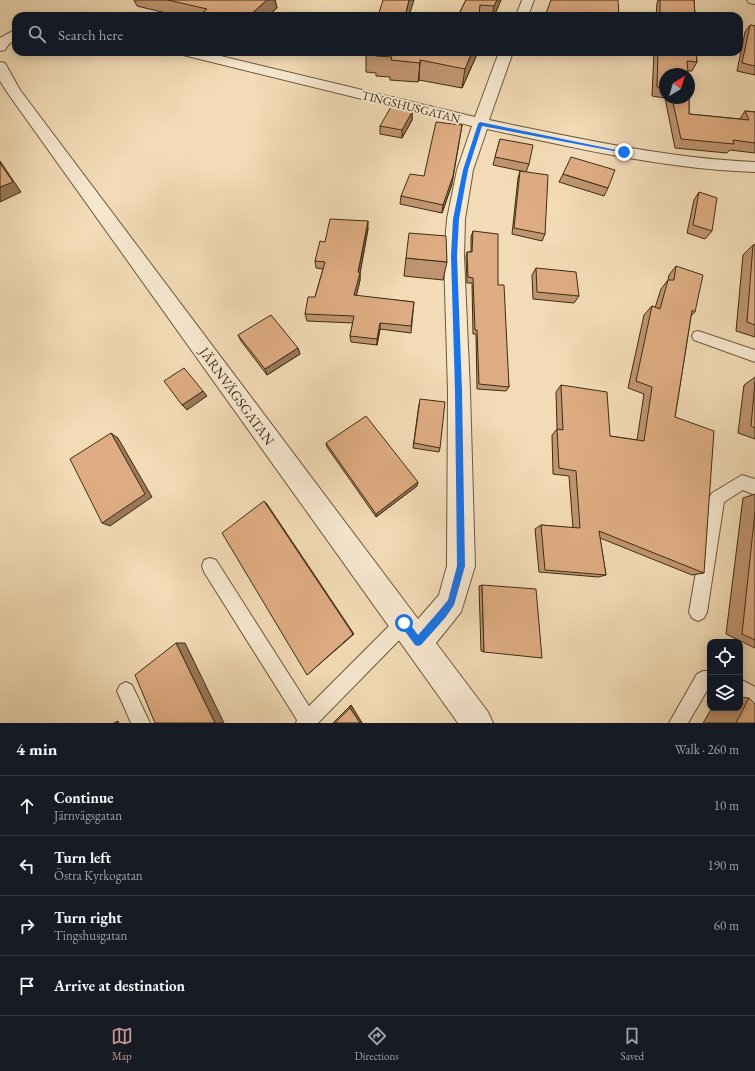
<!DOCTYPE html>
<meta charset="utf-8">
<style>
body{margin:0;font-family:"EB Garamond",serif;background:#242831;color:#f1f3f6}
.controls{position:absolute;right:12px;bottom:12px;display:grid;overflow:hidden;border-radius:8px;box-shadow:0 2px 10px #0003}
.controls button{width:36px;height:36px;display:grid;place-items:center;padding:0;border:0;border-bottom:1px solid #363941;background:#171b24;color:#f1f3f6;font:20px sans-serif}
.compass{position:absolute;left:659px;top:68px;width:36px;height:36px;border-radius:50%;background:#171b24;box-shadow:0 2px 10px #0003;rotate:38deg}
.stop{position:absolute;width:12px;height:12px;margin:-9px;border:3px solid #1a73e8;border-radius:50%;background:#fff}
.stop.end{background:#1a73e8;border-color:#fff;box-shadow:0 1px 4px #0008}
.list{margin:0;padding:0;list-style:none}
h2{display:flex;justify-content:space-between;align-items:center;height:52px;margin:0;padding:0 16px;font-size:17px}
h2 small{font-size:13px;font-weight:400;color:#9ea1a6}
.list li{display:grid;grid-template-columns:26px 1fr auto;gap:12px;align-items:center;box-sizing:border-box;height:60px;padding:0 16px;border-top:1px solid #363941}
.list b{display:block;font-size:15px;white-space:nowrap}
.list p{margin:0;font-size:13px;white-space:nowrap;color:#9ea1a6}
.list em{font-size:13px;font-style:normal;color:#9ea1a6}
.icon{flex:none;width:22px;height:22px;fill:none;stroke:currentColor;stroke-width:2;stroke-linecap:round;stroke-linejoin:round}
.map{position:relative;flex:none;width:755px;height:723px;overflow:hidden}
.search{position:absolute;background:#171b24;box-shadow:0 2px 10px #0003;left:12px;right:12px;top:12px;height:44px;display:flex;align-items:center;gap:10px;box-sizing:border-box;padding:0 14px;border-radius:12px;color:#9ea1a6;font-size:15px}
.sheet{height:292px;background:#171b24}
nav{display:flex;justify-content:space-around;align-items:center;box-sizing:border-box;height:56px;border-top:1px solid #363941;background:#171b24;font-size:11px;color:#9ea1a6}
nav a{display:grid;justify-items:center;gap:2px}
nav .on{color:#c59692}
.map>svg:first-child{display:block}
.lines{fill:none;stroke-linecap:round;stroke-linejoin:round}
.service-casing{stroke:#6b583b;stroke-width:2}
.minor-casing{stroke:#6b583b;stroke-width:2}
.service{fill:#f7e8d0;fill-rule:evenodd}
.minor{fill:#f7e8d0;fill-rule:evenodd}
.wall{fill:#bf9470;stroke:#3e2c12}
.shaded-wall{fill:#9b785b;stroke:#3e2c12}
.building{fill:#deac82;stroke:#3e2c12}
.route{fill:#1a73e8}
.labels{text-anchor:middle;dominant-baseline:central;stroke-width:4;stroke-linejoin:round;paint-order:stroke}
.far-street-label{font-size:12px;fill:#3e2c12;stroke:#f7e8d0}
.street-label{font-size:14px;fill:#3e2c12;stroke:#f7e8d0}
</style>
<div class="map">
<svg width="755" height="723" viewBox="0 0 755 723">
<rect width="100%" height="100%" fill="#f2dbb6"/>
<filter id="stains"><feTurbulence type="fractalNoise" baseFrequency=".005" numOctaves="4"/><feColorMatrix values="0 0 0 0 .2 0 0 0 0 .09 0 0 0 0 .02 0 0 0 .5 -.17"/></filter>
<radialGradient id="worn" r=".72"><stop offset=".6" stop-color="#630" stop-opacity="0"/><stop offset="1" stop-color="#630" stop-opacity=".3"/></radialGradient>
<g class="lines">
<defs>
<path id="service" d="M698,331L755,350V362L694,340L692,336L694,332Z
M742,475L755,479V495L743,490L724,502L707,612L704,618L698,621L692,618L689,612L709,498L712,493Z
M210,558L216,560L309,706L398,617L404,614L410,617L413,623L410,629L318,723H296L297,720L204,572L202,566L204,560Z
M703,671H710V689H708L688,723H669L697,674Z
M740,679L755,687V706L740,698Z
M126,682L132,685L150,723H131L117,691L120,685Z"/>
<path id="minor" d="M522,0H534L528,16H516Z
M747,0H755V4L749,3Z
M16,29V39L9,44L5,50L0,51V38Z
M181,52H204L475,117L499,52H513L489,120C577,138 665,158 755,162V172C664,169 575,148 487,129L473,170L465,219L464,256L470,391L475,566L461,612L436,643L488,712L493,723H458L9,95L0,81V62L5,63L20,90L418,619L439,595L447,566L448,391L444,256L447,219L457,170L472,126L183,55Z"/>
</defs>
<use href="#service" class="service-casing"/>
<use href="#minor" class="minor-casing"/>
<use href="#service" class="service"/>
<use href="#minor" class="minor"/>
</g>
<path class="wall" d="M134,0H275L277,8L268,16H178L137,6Z
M466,0H501L494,16H458Z
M658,0H694L695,16H656L657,3Z
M750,25L755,26V75L737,71L745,32Z
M366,52H478L462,88L419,80L418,82L390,80V77L376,76V73L366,72Z
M654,52H696L697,62L692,71H688L665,74V98H689V114L740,119L745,111L755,112V153L730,150L727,153L675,148L665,98L652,96Z
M412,112V120L402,138L380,134V126Z
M500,139L529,164L526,172L493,165Z
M520,171L545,234L542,241L512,234L518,178Z
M563,174L608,188L604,196L559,182Z
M452,184L442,213L400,204L401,196Z
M699,192L712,231L705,239L687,233L694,200Z
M368,229L360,273V280L356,296L414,302L411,333L380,329L377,345L351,342L350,336L353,323L307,321L305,314L315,297L323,269L316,268L315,261L325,242Z
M473,231L498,285L509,387L506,391L477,389L476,334H473L472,283H467L466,257L467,252H471V237Z
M753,245H755V337L736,331L743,255Z
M406,258L447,262L443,280L404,276Z
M676,266L695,312L691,316L675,417L704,573L692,575L600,538L606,575L598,577L539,572L535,529L541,525L573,528L569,476L553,474L552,435L557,429L556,392L561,385L610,436L637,440L644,394L628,388L644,315L652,306L655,308L661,289L668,280L669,275Z
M536,268L579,296L574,303L533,299L532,275Z
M238,335L298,348L300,354L267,375L241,341Z
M755,377V439L738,433L744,385Z
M419,404L440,448L439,452L413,448Z
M326,443L417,486L376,517L327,447Z
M755,494V648L726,634L743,498Z
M482,585L484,652L481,651L479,586Z
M740,697L749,698L755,723H703L712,708H740Z
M351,705L362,723H333Z"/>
<path class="shaded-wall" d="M267,0H275L277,8L268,16H249Z
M409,0H414L409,16H405Z
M497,0H501L494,16H492L494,6Z
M472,52H478L462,88L465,69Z
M420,60L419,80L418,82L420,63Z
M412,112V120L402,138V130Z
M462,125L452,184L442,213L443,205Z
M0,161L21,192L0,202Z
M368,221V229L360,273V280L355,302L354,295Z
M380,323V329L377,345V339Z
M298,348L300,354L267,375L265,369Z
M203,391L207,396L187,410L182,405Z
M111,433L118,438L152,497L110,526L102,523Z
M418,482L417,486L376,517V514Z
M264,501L267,504L354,634L307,675Z
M176,643H185L224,723H215Z
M351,705L362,723H360L350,708Z
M118,721L119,723H114Z"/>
<path class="building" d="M168,0H267L249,16H198L207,9Z
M383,0H409L405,16H378Z
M466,0H497L494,6L480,5L479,16H458Z
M551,0H618L619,16H545Z
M660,0H694L695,16H660Z
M750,25L755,26V66L742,63Z
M366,52H472L465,69L420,60V63L391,60L392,57L376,56V53Z
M658,52H696L697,62L687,61L688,74H665V88L657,87Z
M672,98H689V114L749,120L745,111L755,112V143L733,140L734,144L681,139Z
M391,107L412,112L402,130L380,126Z
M436,122L462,125L453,176L443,205L401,196L410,174L424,176Z
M500,139L533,145L529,164L495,157Z
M571,157L615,170L608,188L563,174Z
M0,163L13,182L0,187Z
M520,171L548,175L545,234L514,228Z
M699,192L717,198L712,231L693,225Z
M330,219L368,221L358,272L360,273L354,295L414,302L411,326L380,323L377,339L350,336L354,316L305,314L308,297H315L325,262L315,261L320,241L325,242Z
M473,231L498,234V285H504L509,387L479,384L477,330H475L473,278L468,277L467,252H472Z
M409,233L446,236L447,262L406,258Z
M753,245H755V325L747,322Z
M676,266L703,275L695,312L692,310L675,417L714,431L704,573L599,531L606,575L545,570L541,525L580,528L576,471L559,468L557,429L563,430L561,385L607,392L610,436L644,441L652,387L636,381L652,306L660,309L668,280H674Z
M536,268L576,272L579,296L537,292Z
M271,315L298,348L265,369L238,335Z
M184,368L203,391L182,405L164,381Z
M755,382V428L751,426Z
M420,399L445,402L440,448L414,443Z
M366,416L418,482L376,514L326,443Z
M111,433L145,494L102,523L70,459Z
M264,501L353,634L307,675L222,533Z
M755,512V640L742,634Z
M482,585L536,589L542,658L484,652Z
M176,643L215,723H155L135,675Z
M749,698L755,704V723H736Z
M350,708L360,723H335Z"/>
<path class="route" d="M480,122L626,152L624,153L482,126L468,170L459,219L457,256L462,391L465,566L454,605L445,618L421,645L418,646L415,645L401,626L400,623L401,620L404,619L407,620L418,635L439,611L448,600L457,566L455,391L451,256L453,219L463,170L478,124Z"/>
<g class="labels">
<g class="far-street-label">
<text transform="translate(411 107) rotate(14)">TINGSHUSGATAN</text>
</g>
<g class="street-label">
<text transform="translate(237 396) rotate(54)">JÄRNVÄGSGATAN</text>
</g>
</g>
<rect width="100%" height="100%" filter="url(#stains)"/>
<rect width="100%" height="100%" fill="url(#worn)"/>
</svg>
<div class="controls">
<button><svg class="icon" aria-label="locate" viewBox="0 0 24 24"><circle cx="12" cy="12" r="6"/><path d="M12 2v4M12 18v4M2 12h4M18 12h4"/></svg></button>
<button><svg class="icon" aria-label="layers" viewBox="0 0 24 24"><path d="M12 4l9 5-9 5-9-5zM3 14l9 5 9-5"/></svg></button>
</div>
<svg class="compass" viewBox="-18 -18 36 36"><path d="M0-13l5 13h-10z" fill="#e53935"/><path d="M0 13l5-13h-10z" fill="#9ea1a6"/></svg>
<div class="stop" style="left:404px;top:623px"></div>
<div class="stop end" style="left:624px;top:152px"></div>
<div class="search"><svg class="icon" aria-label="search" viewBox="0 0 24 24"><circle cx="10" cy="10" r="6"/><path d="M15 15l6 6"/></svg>Search here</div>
</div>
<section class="sheet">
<h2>4 min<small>Walk · 260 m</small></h2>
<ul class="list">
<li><svg class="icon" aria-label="ahead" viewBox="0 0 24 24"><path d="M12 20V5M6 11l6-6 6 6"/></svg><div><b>Continue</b><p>Järnvägsgatan</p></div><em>10 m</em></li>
<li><svg class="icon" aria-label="left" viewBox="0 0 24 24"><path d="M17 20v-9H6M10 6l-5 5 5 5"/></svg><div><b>Turn left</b><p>Östra Kyrkogatan</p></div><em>190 m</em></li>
<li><svg class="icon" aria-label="right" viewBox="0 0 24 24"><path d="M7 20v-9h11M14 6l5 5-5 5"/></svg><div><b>Turn right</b><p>Tingshusgatan</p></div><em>60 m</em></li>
<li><svg class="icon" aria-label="arrive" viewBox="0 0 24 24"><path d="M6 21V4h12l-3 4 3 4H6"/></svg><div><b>Arrive at destination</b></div></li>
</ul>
</section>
<nav>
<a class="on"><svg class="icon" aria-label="map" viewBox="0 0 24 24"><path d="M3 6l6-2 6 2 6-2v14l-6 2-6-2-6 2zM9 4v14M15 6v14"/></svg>Map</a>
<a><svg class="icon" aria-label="directions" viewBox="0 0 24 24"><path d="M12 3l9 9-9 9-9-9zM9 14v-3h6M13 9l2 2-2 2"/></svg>Directions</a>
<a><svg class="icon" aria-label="saved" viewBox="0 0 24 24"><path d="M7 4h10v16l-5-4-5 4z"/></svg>Saved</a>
</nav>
